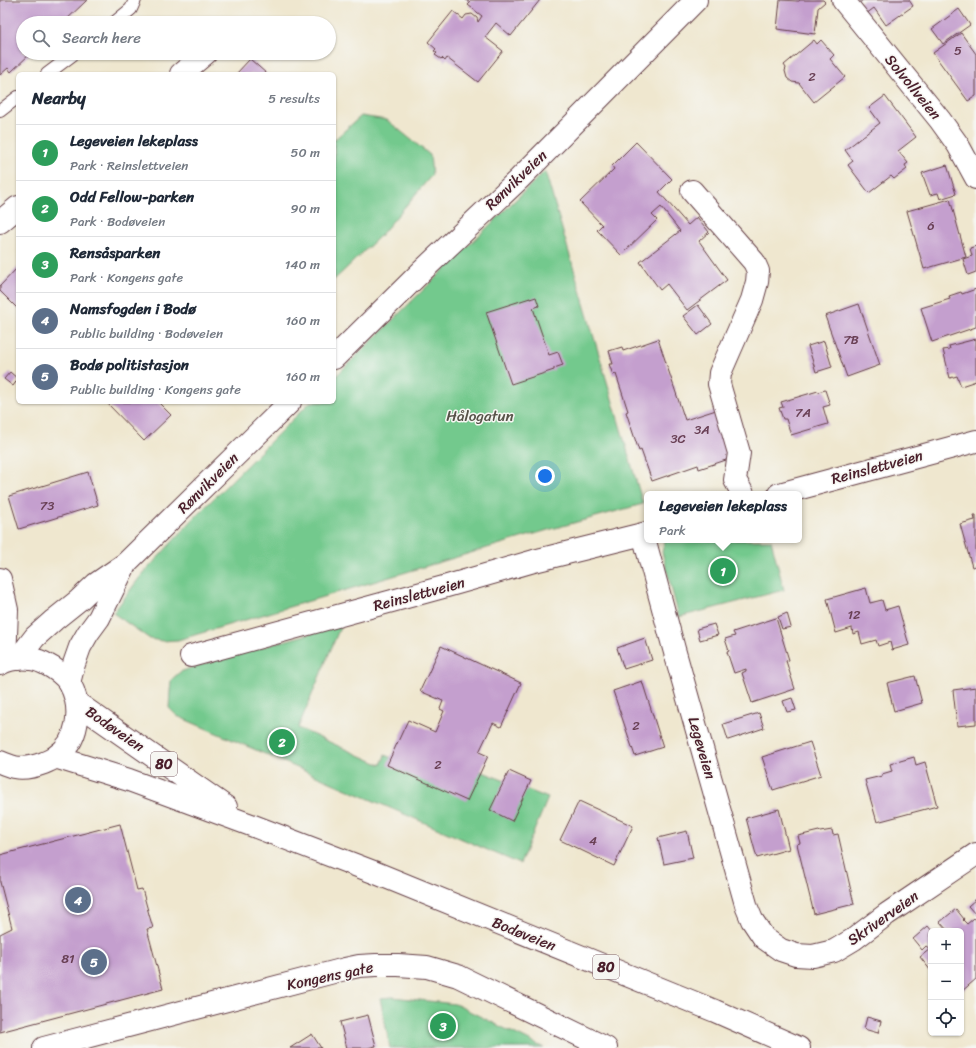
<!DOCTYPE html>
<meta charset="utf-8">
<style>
body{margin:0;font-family:Sriracha,sans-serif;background:#f6f6f7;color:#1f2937}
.controls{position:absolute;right:12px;bottom:12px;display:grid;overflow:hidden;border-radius:6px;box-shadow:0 1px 3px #0004}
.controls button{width:36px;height:36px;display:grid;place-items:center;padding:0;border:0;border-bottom:1px solid #e0e1e3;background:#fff;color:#1f2937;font:20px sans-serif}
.you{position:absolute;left:545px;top:476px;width:14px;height:14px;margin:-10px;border:3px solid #fff;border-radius:50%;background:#1a73e8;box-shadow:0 0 0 6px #1a73e833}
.badge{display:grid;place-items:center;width:26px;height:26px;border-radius:50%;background:#1f6fb2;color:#fff;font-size:13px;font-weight:700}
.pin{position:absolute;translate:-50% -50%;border:2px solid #fff;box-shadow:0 1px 4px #0006}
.popup{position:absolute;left:644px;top:491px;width:158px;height:52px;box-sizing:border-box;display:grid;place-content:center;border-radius:6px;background:#fff;filter:drop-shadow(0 1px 3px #0005);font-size:13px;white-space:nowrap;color:#747a83}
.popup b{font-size:15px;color:#1f2937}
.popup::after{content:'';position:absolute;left:50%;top:100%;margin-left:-8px;border:8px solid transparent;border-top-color:#fff}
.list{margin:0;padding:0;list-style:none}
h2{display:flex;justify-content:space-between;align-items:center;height:52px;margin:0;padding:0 16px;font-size:17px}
h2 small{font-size:13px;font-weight:400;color:#747a83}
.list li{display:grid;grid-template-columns:26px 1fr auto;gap:12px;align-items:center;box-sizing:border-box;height:56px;padding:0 16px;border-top:1px solid #e0e1e3}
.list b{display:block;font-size:15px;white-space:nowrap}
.list p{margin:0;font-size:13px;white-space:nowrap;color:#747a83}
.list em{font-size:13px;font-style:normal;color:#747a83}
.icon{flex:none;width:22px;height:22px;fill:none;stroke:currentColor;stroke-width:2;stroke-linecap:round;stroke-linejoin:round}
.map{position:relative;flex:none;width:976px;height:1048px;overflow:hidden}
.search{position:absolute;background:#fff;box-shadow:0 1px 3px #0004;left:16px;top:16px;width:320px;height:44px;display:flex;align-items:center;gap:10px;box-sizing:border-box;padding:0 14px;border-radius:22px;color:#747a83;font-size:15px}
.panel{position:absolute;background:#fff;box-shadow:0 1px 3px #0004;left:16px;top:72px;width:320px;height:332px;border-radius:6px}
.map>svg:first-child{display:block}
.green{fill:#73c98d;stroke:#5e745c}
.building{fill:#c49fce}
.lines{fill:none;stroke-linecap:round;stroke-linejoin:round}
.service-casing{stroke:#633d44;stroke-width:14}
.minor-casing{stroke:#633d44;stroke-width:24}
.tertiary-casing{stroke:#633d44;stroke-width:24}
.trunk-casing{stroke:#633d44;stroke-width:24}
.service{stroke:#fff;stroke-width:12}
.minor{stroke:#fff;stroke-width:22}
.tertiary{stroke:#fff;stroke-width:22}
.trunk{stroke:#fff;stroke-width:22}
.labels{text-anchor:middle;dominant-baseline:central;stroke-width:3;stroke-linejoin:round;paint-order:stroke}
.number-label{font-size:13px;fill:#683f54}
.shield{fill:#f6f6f2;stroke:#7e6067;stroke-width:1}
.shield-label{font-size:14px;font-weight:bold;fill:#4a1f2b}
.street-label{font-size:15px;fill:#4a1f2b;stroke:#f6f6f2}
.park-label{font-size:15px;fill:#565248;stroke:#f6f6f2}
</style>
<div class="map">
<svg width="976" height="1048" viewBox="0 0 976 1048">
<rect width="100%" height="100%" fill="#f6f6f2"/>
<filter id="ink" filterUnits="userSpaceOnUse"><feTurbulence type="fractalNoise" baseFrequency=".025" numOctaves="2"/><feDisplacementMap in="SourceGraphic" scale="8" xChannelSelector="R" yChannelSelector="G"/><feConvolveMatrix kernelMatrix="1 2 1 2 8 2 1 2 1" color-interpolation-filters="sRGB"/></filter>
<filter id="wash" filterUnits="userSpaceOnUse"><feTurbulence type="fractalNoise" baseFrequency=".012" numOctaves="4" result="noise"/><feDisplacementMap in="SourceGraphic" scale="16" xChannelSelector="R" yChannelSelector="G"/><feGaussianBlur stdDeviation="0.9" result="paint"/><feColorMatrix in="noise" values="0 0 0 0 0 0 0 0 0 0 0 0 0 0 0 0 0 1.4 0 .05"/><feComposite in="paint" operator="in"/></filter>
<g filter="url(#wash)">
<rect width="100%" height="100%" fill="#efe7cf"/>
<path class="green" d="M361,116L387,120L430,155L432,175L380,236L334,280V140Z
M545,171L643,504L548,530L178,640L162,641L150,639L113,613L140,577L196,516L310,402H334V378L421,292Z
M665,540H771L784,590L679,617L662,552Z
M341,625L298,728L381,765L385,755L465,790L475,769L548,798L520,864L177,716L169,708L170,691L171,680L180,672L196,666L266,646Z
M393,997L455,1004L544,1048H390L380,998Z"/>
<g id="blocks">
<path class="building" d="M0,0H87L63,23H23V53H31L11,72L8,68L0,75Z
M466,0H540L511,36L496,23L485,37L503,51L478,82L447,58L445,61L442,58L441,59L435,55L437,53L434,51L436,49L428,42L453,11L463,19L466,15L472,14L477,18L478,22L482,16L468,5L470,3Z
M780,0L799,1L800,0H823L825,2L818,8L815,34L777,29Z
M863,0H909L913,6L886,25L874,8L866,14L859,3Z
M959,9L970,25L943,44L932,29Z
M961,33L976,54V96L968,101L933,53Z
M814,40L817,44L821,40L834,55L830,59L845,77L814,102L799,83L792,82L787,78L785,71L786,68L784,65Z
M250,59L267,74H236Z
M885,96L916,137L898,151L908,163L905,165L907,169L894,179L891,176L869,193L848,165L853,161L845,150L880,123L869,108Z
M636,142L672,179L659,192L688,225L697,217L709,232L699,241L727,280L687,310L667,284L660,290L640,262L680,231L661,207L652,215L657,220L621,255L597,230L602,225L580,202L614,169L612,166Z
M947,165L956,194L940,199L938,193L930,195L922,173Z
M950,199L966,257L924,269L907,211Z
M976,246V272L968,275L963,259L972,256L970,248Z
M18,267V309L0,291V286Z
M976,289V327L932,342L921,308L950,299L949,296L961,292L962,294Z
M536,297L539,306L533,308L549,355L558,352L563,365L554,368V370L511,384L486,312L530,298V299Z
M859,304L880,365L847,377L825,316Z
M698,305L712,324L698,335L683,316Z
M658,339L685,420L716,410L732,458L699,469L698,465L652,481L641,450L639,451L626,412L628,411L616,374L613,375L609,364H613L609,351L622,347L623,351Z
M976,339V381L961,386L957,376L950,378L943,350L950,349L949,346Z
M824,341L832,367L816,372L808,346Z
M10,372L18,379L13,386L4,379Z
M825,390L830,405L823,407L828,424L791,435L786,419H783L779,408L783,407L781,402L818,391V392Z
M106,402H158L171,415L144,441Z
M88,472L98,505L19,529L9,496Z
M974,515H976V566L972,567L960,524L975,520Z
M866,588L870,603L882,600L885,610L898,606L909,645L892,650L890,642L878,646L876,640L862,644L859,632L853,634L852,628L836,633L827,599Z
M787,613L791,627L782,629L778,617Z
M776,618L789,660L786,661L795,689L752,703L742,673L746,671V669L734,673L727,652L729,651L725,639L735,636L733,632Z
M714,624L718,635L700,640L697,629Z
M645,638L652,660L624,669L617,648Z
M441,646L521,683L501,727L493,723L479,752L488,756L467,801L387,765L408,720L435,732L444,711L440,709L443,701L420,691Z
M915,676L922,703L894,711L887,683Z
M642,681L663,747L635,756L613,691Z
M976,687V724L957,726L953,690Z
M792,698L796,710L787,712L783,701Z
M759,713L764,728L728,740L723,724Z
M810,742L821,775L773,790L762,757Z
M914,757L916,765L925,762L937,806L877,822L865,780L882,776V774L892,771L890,764Z
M509,771L531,781L512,821L490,810Z
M579,801L633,826L614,866L560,840Z
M779,809L789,849L757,858L746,818Z
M120,824L137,890L142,889L150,918L153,928L147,929L163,989L0,1032V934L12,928L0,882V855Z
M832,830L833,835L838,834L854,904L814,914L797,844L800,843L798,836L819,831L820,832Z
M687,831L693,858L664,864L658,838Z
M976,899V915L968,906Z
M956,909L964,919L963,920L967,924L974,918L976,920V979L961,992V931L951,930L948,931L940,922Z
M928,926L932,931H931V971L920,957L930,949L926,946L922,950L913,939Z
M368,1015L376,1046L367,1048H347L340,1022Z
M867,1017L881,1021L878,1033L864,1029Z
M312,1034L321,1048H290Z"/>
</g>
</g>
<g filter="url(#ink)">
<use href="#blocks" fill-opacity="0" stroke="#633d44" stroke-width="1"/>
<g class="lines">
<defs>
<path id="service" d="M114,23L131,9L135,0
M47,74L75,53
M0,111L18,97"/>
<path id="minor" d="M843,0L940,120L958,145L976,178
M181,74L206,53
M692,191L754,262L758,271L757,282L752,300L720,373L719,384L739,453L735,480L743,494
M0,222L18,207
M779,494L976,441
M643,534L674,649L747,908L752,920L764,938L781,950L796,955L813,956L834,951L854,939L887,914L976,854
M0,579L7,610L5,661
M191,656L447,586L534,561L647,533
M44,1048L345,969L359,966L376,965H398L427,967L458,976L606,1048"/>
<path id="tertiary" d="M334,358L421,272L519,179L696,0
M18,659L35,637L54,620L79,600L96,584L125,564L290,402
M69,683L74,664L80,647L88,633L99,618L125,565"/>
<path id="trunk" d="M0,664C13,657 31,657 44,663C54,668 64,674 70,684C83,708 79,742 55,757C52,760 48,761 44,763C36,766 23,769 14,767C10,766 5,764 0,762
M77,703L226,807
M55,757L129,780L251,825L376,873L715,1011L799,1048"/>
</defs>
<use href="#service" class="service-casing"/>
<use href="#minor" class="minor-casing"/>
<use href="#tertiary" class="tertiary-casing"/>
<use href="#trunk" class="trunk-casing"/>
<use href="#service" class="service"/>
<use href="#minor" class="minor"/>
<use href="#tertiary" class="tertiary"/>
<use href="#trunk" class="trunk"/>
</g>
</g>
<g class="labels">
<g class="number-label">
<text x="958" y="50">5</text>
<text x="812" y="76">2</text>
<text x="931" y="225">6</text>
<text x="851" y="339">7B</text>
<text x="803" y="412">7A</text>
<text x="702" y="429">3A</text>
<text x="678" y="438">3C</text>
<text x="47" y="505">73</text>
<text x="854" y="614">12</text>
<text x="636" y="725">2</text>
<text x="438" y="764">2</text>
<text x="593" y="840">4</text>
<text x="68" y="958">81</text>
</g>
<g class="shield">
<rect x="151" y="752" width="26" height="24" rx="3"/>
<rect x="593" y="955" width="26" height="24" rx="3"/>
</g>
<g class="shield-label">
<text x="164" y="764">80</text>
<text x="606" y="967">80</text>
</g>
<g class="street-label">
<text transform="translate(913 87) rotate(51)">Solvollveien</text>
<text transform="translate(516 180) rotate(-44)">Rønvikveien</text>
<text transform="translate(877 467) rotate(-15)">Reinslettveien</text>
<text transform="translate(208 483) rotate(-45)">Rønvikveien</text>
<text transform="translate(419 594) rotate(-15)">Reinslettveien</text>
<text transform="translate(115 729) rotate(35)">Bodøveien</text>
<text transform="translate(702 748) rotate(74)">Legeveien</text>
<text transform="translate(883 918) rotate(-35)">Skriverveien</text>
<text transform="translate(524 934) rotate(22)">Bodøveien</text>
<text transform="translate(330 976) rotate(-12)">Kongens gate</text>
</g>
<g class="park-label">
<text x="480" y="416">Hålogatun</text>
</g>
</g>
</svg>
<div class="controls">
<button>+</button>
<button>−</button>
<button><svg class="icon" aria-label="locate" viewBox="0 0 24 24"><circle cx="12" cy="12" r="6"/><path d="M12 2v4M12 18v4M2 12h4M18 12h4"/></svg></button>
</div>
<div class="you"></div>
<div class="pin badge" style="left:723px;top:571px;background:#2e9e5b">1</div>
<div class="popup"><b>Legeveien lekeplass</b>Park</div>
<div class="pin badge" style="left:282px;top:742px;background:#2e9e5b">2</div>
<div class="pin badge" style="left:443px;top:1026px;background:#2e9e5b">3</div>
<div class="pin badge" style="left:78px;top:900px;background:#5c6f8a">4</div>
<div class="pin badge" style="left:94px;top:962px;background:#5c6f8a">5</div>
<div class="search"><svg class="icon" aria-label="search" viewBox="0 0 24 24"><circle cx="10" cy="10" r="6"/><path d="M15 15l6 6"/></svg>Search here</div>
<section class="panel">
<h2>Nearby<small>5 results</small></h2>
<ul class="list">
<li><span class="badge" style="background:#2e9e5b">1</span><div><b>Legeveien lekeplass</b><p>Park · Reinslettveien</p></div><em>50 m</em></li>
<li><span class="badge" style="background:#2e9e5b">2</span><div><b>Odd Fellow-parken</b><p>Park · Bodøveien</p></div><em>90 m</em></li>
<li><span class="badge" style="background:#2e9e5b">3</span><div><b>Rensåsparken</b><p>Park · Kongens gate</p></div><em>140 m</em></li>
<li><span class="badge" style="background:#5c6f8a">4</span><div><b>Namsfogden i Bodø</b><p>Public building · Bodøveien</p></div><em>160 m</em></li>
<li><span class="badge" style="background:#5c6f8a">5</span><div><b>Bodø politistasjon</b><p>Public building · Kongens gate</p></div><em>160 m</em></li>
</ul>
</section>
</div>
